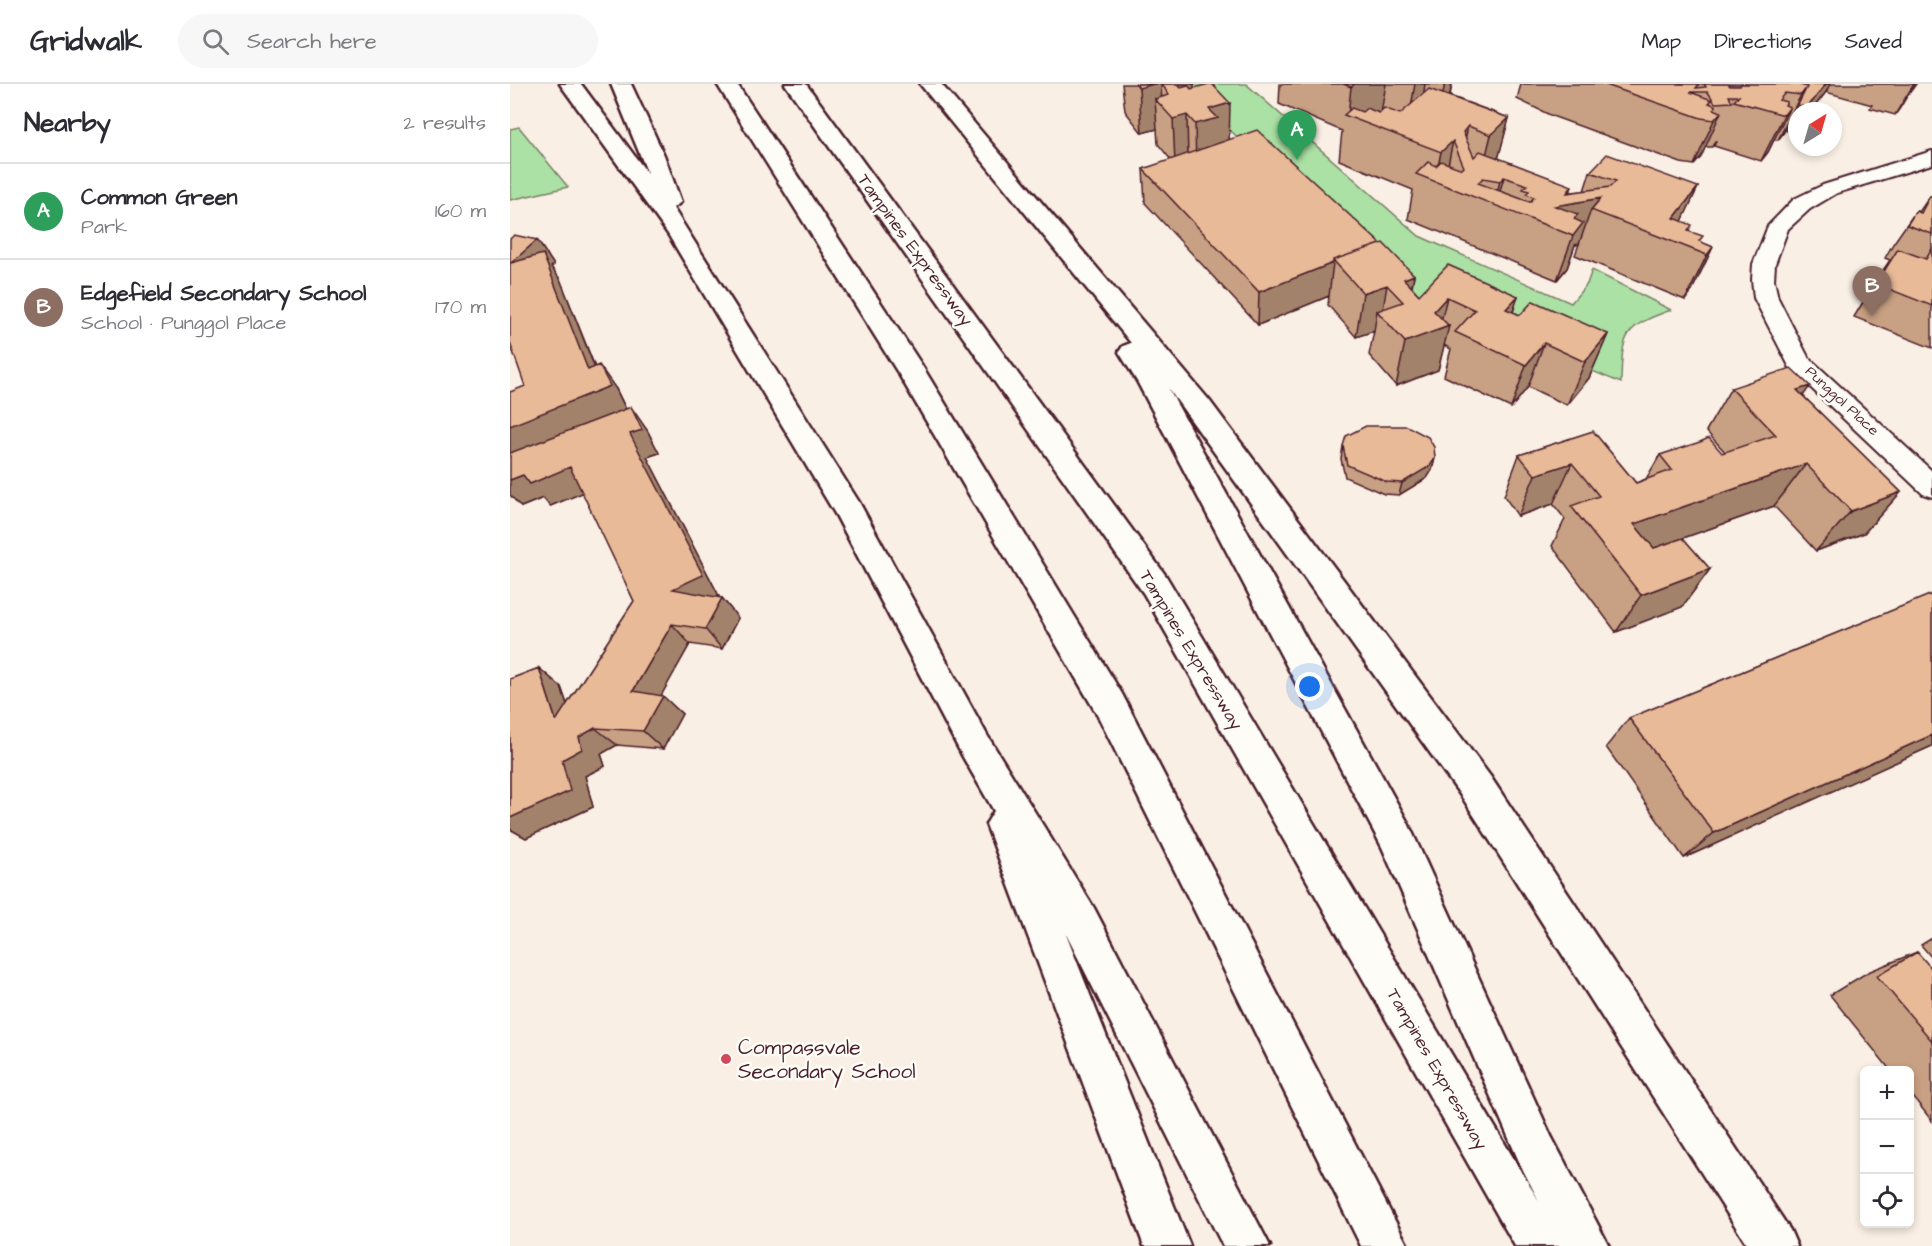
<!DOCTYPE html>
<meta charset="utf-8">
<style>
body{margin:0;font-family:"Architects Daughter",sans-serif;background:#f7f7f7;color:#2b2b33}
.controls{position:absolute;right:18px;bottom:18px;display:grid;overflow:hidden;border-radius:9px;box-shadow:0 3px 9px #0003}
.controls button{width:54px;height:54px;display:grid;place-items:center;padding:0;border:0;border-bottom:2px solid #e1e1e2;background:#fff;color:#2b2b33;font:30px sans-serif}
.compass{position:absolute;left:1278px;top:18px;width:54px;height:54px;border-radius:50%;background:#fff;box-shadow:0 3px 9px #0003;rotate:37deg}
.you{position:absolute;left:800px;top:603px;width:21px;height:21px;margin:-15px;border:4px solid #fff;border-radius:50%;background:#1a73e8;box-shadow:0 0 0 9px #1a73e833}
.badge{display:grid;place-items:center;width:39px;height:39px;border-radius:50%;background:#db2777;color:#fff;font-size:20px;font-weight:700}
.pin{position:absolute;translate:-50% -50px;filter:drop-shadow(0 2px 3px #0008)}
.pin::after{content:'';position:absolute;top:32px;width:21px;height:18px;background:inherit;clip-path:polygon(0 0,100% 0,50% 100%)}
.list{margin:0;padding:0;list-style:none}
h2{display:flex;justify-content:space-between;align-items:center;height:78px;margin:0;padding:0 24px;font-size:26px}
h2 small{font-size:20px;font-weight:400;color:#7c7c81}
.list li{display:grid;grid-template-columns:39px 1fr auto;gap:18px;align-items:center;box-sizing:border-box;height:96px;padding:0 24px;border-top:2px solid #e1e1e2}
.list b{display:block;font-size:22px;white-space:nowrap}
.list p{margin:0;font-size:20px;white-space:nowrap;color:#7c7c81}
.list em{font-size:20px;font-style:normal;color:#7c7c81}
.icon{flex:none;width:33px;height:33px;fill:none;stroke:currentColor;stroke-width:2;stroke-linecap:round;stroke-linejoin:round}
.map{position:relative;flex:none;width:1422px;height:1162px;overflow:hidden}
header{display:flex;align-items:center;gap:36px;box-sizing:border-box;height:84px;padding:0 30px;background:#fff;border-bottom:2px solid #e1e1e2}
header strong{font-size:28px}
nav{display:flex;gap:33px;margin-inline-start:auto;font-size:21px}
.search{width:420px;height:54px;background:#f7f7f7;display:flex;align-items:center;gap:15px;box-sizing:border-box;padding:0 21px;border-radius:33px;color:#7c7c81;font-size:22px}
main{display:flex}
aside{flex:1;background:#fff}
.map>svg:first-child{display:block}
.green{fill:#abe1a4;stroke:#7a8068;stroke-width:1.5}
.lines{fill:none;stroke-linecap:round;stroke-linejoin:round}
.street-casing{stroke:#4a1f2b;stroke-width:4}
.highway-casing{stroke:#4a1f2b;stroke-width:5}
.street{fill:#fdfcf7;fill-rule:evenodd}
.highway{fill:#fdfcf7;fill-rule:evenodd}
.wall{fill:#c8a083;stroke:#4a1f2b;stroke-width:1.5}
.shaded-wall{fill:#a2826a;stroke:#4a1f2b;stroke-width:1.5}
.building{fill:#e8ba98;stroke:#4a1f2b;stroke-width:1.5;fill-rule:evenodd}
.poi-dot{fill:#d1495b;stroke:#fdfcf7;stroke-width:2}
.labels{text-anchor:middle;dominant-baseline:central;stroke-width:5;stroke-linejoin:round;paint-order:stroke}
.far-street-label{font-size:15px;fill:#4a1f2b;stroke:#fdfcf7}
.street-label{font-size:18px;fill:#4a1f2b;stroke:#fdfcf7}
.near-poi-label{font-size:21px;fill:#4a1f2b;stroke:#fdfcf7;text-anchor:start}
</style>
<header>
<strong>Gridwalk</strong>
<div class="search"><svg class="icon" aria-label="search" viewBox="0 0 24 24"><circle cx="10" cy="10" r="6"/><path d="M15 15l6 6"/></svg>Search here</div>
<nav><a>Map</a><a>Directions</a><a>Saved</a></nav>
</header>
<main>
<aside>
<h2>Nearby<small>2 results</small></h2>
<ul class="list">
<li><span class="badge" style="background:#2e9e5b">A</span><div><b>Common Green</b><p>Park</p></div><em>160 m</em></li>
<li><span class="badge" style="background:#8d6e63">B</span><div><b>Edgefield Secondary School</b><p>School · Punggol Place</p></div><em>170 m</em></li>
</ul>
</aside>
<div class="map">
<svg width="1422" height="1162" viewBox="0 0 1422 1162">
<rect width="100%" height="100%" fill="#f9efe4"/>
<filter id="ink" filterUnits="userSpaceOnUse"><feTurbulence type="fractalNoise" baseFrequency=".0167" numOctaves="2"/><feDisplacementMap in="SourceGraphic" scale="12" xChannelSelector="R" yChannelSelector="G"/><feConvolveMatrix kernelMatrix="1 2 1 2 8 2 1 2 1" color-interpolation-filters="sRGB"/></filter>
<g filter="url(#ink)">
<path class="green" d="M670,0H736L909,152L1061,219L1077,200L1082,186L1161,226C1113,243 1112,250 1111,299L897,210Z
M9,43L58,103L0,116V45Z"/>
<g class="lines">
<defs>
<path id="street" d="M1422,67V80L1327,109L1300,125L1278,145L1265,180L1264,196L1268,214L1298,273L1422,387V413L1413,410L1280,284L1244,214L1242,196L1243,180L1258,142L1284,115L1313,101Z"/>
<path id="highway" d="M50,0H71L138,90L101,0H121L154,71L171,118L163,124L349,418L477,651L584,824L760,1162H713L555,848L680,1162H634L476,740L484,727L453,673L327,433L158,150Z
M207,0H227L411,280L612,610L898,1162H851L588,632L390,292Z
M275,0H296L656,492L1029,1117L1011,1082L872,763L628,299L609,268L613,262L621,259L410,0H431L699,316L980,692L1280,1146L1287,1162H1238L954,716L658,304L898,739L1041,1052L1099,1162H1005L634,510Z"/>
</defs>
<use href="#street" class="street-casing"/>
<use href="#highway" class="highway-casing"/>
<use href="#street" class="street"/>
<use href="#highway" class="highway"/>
</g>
<path class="wall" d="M612,0H684V4L720,56L904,191L902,203L909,211L1008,212L1003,228L1010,231L1098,250L1079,294L1057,321L1018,303L1001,324L934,292L941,265L934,261L928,286L886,302L859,271L864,247L846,253L818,221L819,212L748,241L635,119L633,85L661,76L648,60L647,45L632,49L615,27Z
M770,0H942L940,12L999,34L988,74L1060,108L1074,107L1080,88L1188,103L1172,137L1180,147L1190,158L1203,163L1181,208L1175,216L1065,171L1069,160L1065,161L1057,184L1047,196L898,135L903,106L829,76L832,47L769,20Z
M1011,0H1406L1401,7H1400L1385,31L1360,24L1362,21L1316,8L1301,27H1287V45L1284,49L1275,46L1268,56H1264L1258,68L1251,77L1204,62L1206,57H1205L1202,63H1195L1191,73L1184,81L1171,79L1042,32L1007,15Z
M1420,112H1422V264L1344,233L1365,198L1380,176L1375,174L1383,160L1406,127L1409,128Z
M27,156L44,181L41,183L50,195L85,283L106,305L116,325L137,346L149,369L137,373L209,512L208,513L212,514L228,534L212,565L180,560L151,611L172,630L153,665L107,661L91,670L95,682L75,692L83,723L16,754L0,745V595L29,584L51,603L57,620L124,517L73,408L40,422L33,414L11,423L15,302Z
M1221,304L1293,312L1391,408L1354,449L1306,467L1264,422L1173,454L1200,485L1172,523L1106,548L1042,462L1055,435L1043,420L1008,432L994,412L1009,371L1083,347L1126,399L1136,395L1150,371L1212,369L1215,368L1196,347Z
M833,362L925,374L922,386L917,394L889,411L874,410L835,393L831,375Z
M1422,510V662L1174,774L1096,663L1119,634Z
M1422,854V874L1411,861Z
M1407,868L1419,882L1422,881V1037L1400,1009V987H1381L1320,911L1358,888Z"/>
<path class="shaded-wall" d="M635,0H651L652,22L645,15L647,45L632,49L629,4Z
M664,0H684V35L677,31L678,76L665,80L663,35Z
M842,0H876L871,29L838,32L841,3Z
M905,0H915L912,21L898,40Z
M935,0H942L938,19L929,27Z
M1316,0H1320L1316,8L1301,27H1295Z
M1404,0L1390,24L1385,31Z
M1297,3L1274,48L1268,56L1291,11Z
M720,19L719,64L686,85L685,40L699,25Z
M1280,23L1258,68L1251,77L1274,31Z
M1211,28L1191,73L1184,81L1204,36Z
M999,34L987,79L970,96L981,51Z
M958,42L951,76L953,48Z
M943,57L934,100L925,97L931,68Z
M994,93L986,121L984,120L990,97Z
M1062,102L1057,120L1091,114L1081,126L1069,160L1065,161L1057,184L1047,196L1063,152L1045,122Z
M1188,103L1167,148L1164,134Z
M27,156L44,181L41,183L50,195L93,305L89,281L106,305L116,326L0,373V342L78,286L1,179Z
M1203,163L1181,208L1175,216L1197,171Z
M823,179L819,212L748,241L749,208Z
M904,191L895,236L893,218L894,195Z
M877,201L872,232L867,227L864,247L846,253L853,209Z
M1008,212L994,256L996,225Z
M937,213L929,246L939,242L928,286L886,302L895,258Z
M1098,250L1079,294L1057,321L1075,278Z
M1034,259L1018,303L1001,324L1016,281Z
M1300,302L1270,345L1287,306Z
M121,323L137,346L149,369L137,373L209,512L180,526L163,505L120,350Z
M925,374L922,386L917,394L889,411L892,399Z
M1062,379L1043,420L1008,432L1025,391Z
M1296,380L1264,422L1105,478L1124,440Z
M60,383L80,406L40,422L33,414L11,423L0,411V396L13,391Z
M1391,408L1354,449L1306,467L1341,427Z
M1200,485L1172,523L1106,548L1131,511Z
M212,514L228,534L212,565L195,545Z
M162,540L180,560L143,626L123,607Z
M29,584L51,603L69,655L46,637Z
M153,612L172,630L153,665L133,647Z
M85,644L107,661L91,670L95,682L75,692L83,723L16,754L0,745V734L52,676L69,653Z
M1422,651V662L1174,774L1204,749Z"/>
<path class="building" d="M626,0H644L629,4Z
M652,0H668L671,3L678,1L681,5L699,0H702L720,19L699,25L708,34L685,40L677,31L663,35L645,15L659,11Z
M833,0H845L841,3Z
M1093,0H1189L1186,4L1196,3L1194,0H1218L1220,2H1230L1231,0H1287L1297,3L1291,11L1275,9L1269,16L1277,18L1275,21L1280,23L1274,31L1224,17L1229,12H1219L1222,18L1205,19L1198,8H1180L1202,16L1199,19L1206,22L1204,25L1211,28L1204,36L1191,34Z
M1287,0H1316L1297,24L1288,21L1297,3Z
M919,5L999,34L981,51L958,42L953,48L964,73L970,67L1062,102L1057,109L1100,103L1106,97L1080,88L1097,70L1188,103L1164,134L1182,141L1178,147L1193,152L1189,157L1203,163L1197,171L1081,126L1091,114L1045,122L1068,130L1064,135L1073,139L1063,152L906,90L918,78L926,82L931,77L952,85L954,83L943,57L931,68L834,31L842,24L852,28L857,24L869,29L874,24L890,30ZM994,93L1017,101L1013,105L1019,107L1016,110L1024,113L1020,118L968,99L973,94L990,97Z
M747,46L871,160L823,176V179L749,208L633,85Z
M1420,112H1422V150L1397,141L1406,127L1411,129Z
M4,151L27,156L1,179L33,170L78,286L89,281L100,302L0,342V308L15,302L0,259V155Z
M873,159L904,191L894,195L909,211L938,181L1008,212L996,225L1010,231L1023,217L1098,250L1075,278L1034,259L1016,281L945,248L965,226L937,213L924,227L939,242L895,258L867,227L893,218L877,201L853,209L823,176Z
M1388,165L1416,175L1422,165V222L1366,200Z
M1281,284L1300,302L1287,306L1391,408L1341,427L1296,380L1124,440L1144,464L1173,454L1200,485L1131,511L1061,422L1089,412L1062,379L1025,391L1009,371L1083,347L1126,399L1162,386L1150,371L1190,358L1199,354L1212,369L1266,351L1221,304Z
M121,323L132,346L120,350L193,491L163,505L212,514L195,545L162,540L123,607L153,612L133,647L85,644L69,653L72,665L52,676L60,707L0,734V595L29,584L46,637L124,517L60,383L20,400L13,391L0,396V369Z
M856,342H897L918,353L924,363L925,374L920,382L892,399L877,398L837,381L833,362L836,352Z
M1422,510V651L1204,749L1119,634Z
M1407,868L1422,885V957L1367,892Z"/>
</g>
<circle class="poi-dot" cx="216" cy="975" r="6"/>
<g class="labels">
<g class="far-street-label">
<text transform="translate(1332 317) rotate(43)">Punggol Place</text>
</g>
<g class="street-label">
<text transform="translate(405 166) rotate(54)">Tampines Expressway</text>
<text transform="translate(681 566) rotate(59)">Tampines Expressway</text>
<text transform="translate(927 985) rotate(60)">Tampines Expressway</text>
</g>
<g class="near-poi-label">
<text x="228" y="963">Compassvale<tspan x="228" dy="24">Secondary School</tspan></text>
</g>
</g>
</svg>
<div class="controls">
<button>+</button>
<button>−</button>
<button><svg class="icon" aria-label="locate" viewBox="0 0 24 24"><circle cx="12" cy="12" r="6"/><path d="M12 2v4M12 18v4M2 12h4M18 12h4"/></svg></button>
</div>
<svg class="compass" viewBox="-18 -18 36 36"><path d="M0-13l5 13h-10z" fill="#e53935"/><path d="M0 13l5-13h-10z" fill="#7c7c81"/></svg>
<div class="you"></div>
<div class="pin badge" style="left:787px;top:76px;background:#2e9e5b">A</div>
<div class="pin badge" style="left:1362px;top:232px;background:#8d6e63">B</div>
</div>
</main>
